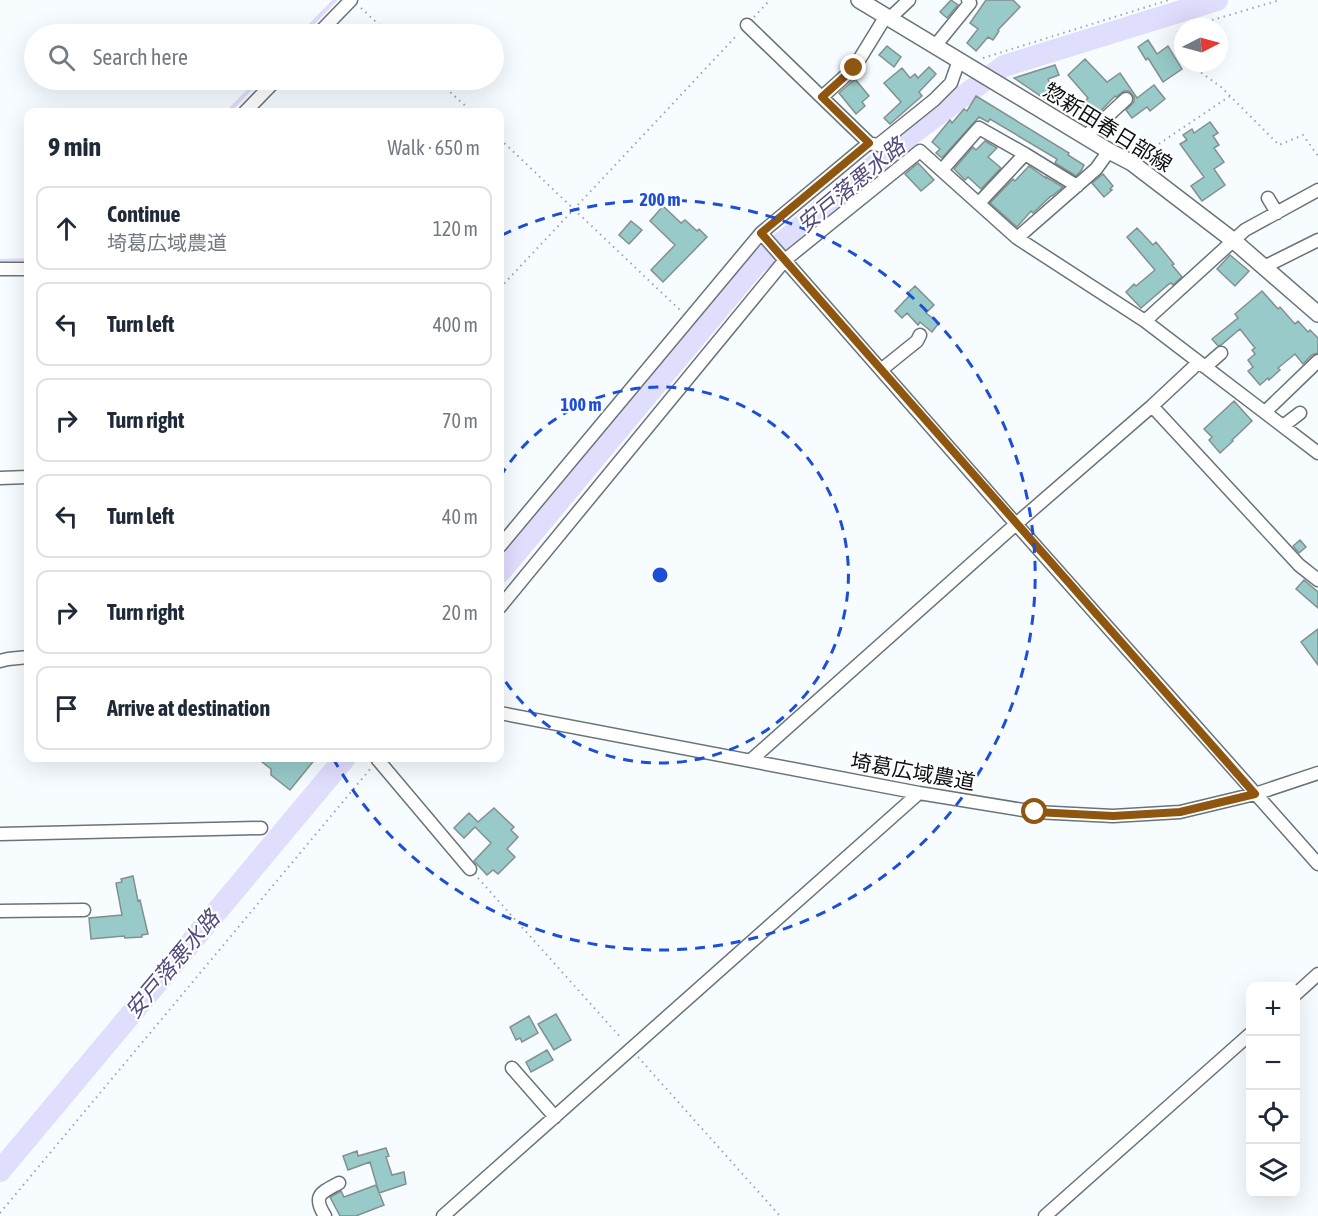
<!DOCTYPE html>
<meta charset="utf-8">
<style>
body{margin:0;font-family:"Asap Condensed","Noto Sans JP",sans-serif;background:#f2f2f3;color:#1f2937}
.controls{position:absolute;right:18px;bottom:18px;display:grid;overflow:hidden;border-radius:12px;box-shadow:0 6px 24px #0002}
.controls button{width:54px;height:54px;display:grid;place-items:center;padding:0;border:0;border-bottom:2px solid #e0e1e3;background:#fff;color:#1f2937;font:30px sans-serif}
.compass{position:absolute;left:1174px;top:18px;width:54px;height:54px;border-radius:50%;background:#fff;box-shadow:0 6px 24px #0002;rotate:84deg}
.stop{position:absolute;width:18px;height:18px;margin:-14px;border:4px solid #8f5610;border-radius:50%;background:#fff}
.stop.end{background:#8f5610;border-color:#fff;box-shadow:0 2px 6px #0008}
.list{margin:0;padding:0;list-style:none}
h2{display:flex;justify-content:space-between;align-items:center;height:78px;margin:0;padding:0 24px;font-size:26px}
h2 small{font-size:20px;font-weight:400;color:#747a83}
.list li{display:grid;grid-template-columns:39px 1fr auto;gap:18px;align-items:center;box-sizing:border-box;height:84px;margin:0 12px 12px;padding:0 12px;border:2px solid #e0e1e3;border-radius:12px}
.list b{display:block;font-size:22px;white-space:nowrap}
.list p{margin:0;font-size:20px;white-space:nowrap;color:#747a83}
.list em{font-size:20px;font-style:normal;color:#747a83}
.icon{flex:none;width:33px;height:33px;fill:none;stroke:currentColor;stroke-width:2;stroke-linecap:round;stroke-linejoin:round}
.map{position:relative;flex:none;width:1318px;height:1216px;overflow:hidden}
.search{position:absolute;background:#fff;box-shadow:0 6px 24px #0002;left:24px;top:24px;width:480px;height:66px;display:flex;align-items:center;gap:15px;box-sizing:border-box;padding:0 21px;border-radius:33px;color:#747a83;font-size:22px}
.panel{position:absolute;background:#fff;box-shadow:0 6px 24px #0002;left:24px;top:108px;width:480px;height:654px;border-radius:12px}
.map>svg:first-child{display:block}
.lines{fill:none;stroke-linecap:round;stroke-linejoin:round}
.stream{stroke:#e0defd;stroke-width:4}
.river{stroke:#e0defd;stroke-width:22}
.building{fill:#97cac8;stroke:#848f8e;stroke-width:1.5}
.minor-casing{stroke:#6a7377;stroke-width:15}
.major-casing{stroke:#6a7377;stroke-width:18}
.path{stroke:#a0a5a7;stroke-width:2;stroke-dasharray:1.5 4.5;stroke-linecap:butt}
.minor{stroke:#fff;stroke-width:12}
.major{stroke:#fff;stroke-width:15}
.route{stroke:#8f5610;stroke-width:8}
.ring{fill:none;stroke:#1d4ed8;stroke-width:3;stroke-dasharray:10 8}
.labels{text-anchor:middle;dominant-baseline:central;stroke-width:4.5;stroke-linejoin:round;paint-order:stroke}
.street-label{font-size:21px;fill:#0e1113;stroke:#fff}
.water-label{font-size:22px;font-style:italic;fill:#524b7e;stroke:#fff}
.centre{fill:#1d4ed8;stroke:#fff;stroke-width:3}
.ring-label{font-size:18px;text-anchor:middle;font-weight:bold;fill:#1d4ed8;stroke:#fff;stroke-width:4.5;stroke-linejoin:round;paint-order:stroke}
</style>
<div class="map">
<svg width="1318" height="1216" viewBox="0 0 1318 1216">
<rect width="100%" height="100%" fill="#f6fcff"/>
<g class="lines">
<path class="stream" d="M302,34L335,0
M228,112L259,80
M0,261L28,260"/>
<path class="river" d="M500,572L756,264L913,133L1004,66L1217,0
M0,1171L345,758"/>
</g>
<path class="building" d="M951,0L958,5L947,18L940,12Z
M986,0H1013L1020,7L998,30L999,31L993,40L988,37L976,51L967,43L978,29L970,23Z
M1148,40L1157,54L1168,46L1182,69L1163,82L1148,58L1146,60L1138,47Z
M887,46L901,57L894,67L879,55Z
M1085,59L1107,82L1120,73L1137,98L1154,85L1165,99L1150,111L1147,107L1132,118L1126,110L1134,102V97L1129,91H1124L1116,97L1115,96L1094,118L1081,105L1088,98L1068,75Z
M1055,65L1059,75L1048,79L1053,92L1045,99L1014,78Z
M929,67L936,74L919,92L922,96L890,124L884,118L901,102L884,83L902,68L910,78L915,74L918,78Z
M855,79L869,96L862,102L865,106L856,114L839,93Z
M976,96L1069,153L1068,155L1084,165L1081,171L1076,176L1055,163L1057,159L990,119L988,122L979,117L942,158L936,153L940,149L932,142L950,120L952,123L964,109L967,111Z
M1210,122L1218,133L1213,136L1219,145L1214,148L1224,162L1214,169L1225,185L1202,201L1191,186L1204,177L1180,144L1187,140L1183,135L1192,129L1194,133Z
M985,141L997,148L988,157L1001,168L981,189L968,177L965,180L954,169L973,147L976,150Z
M918,163L934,180L921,191L905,174Z
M1029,166L1046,178V177L1063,187L1052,196H1051L1033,213L1031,211L1017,227L990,203L1013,179L1015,181Z
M1103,174L1113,186L1110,189L1112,190L1104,197L1092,183Z
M663,206L681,223L685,220L697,231L699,229L707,237L663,282L651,270L675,245L650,221Z
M631,221L642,230L629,244L619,235Z
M1137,228L1153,245L1156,242L1174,264L1172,265L1182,277L1173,285L1171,283L1169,284L1141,308L1126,292L1134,284L1136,286L1155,270L1127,237Z
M1230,255L1249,271L1235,286L1217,269Z
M915,286L934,305L926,313L939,323L932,332L920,322L918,325L907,313L902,318L895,311L910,295L908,293Z
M1262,291L1278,309L1280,307L1295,324L1298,321L1308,332L1310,330L1318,338V353L1312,355L1303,364L1295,354L1278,368L1280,370L1269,380L1268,378L1260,385L1248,371L1253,367L1248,360L1255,354L1252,350L1255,348L1240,329L1221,345L1218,346L1212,339L1238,318L1235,314Z
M1234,401L1252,421L1232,440L1233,441L1220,453L1209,440L1212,437L1204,429Z
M1300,540L1306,547L1299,553L1293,546Z
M1304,580L1318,592V608L1296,589Z
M1318,629V665L1301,642Z
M257,758H316L290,790L271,775V769Z
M494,808L514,827L511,830L518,837L507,849L515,857L498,874L493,870L487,875L474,861L491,843L475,827L464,838L454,828L469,813L478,822Z
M133,876L138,901L140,900L148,934L142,935V937L125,938L124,936L91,939L89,918L122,915L116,883L122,882L121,879Z
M556,1014L571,1040L554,1050L538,1024Z
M529,1016L538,1033L522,1042L520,1038L516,1040L510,1027Z
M547,1050L553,1060L531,1072L526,1062Z
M386,1148L389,1156L386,1157L392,1175L404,1172L406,1184L379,1193L370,1162L348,1170L343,1156L357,1151L358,1156Z
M376,1185L384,1205L356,1216H340L330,1197L341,1191L344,1197Z"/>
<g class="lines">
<defs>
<path id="minor" d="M890,18L909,0
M318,34L351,0
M935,46L970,3L968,0
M822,97L854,68L886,16
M245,112L276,80
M1086,136L1126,99
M869,143L878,145L934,100L951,83L959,60
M942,170L979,128L1025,154L1077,186
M1268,198L1277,213
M979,203L1025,154
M761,233L1016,524L1318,864
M1017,238L1096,169L1109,151
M1264,267L1318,240
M0,269H28
M1145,321L1245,230L1318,190
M1205,367L1221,353
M881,370L917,341L920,335
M1152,406L1199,362
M1265,412L1318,361
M1283,426L1300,413
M0,478L28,477
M500,546L761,233L869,143L747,25
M500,607L785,260L920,151L1017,238L1145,321L1318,453
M0,661L8,659L28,657
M500,713L919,793L1035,812L1113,816L1180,812L1255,794L1318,773
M379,758L378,760L470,869
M751,760L1016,524L1152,406L1299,565L1318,580
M0,834L261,828
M0,911L84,910
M1296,994L1318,974
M512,1068L555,1117
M325,1216C312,1195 321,1193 339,1183
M443,1216L919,793
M1045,1216L1250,1034"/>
<path id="major" d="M859,0L1109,151L1132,163L1234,241L1318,314"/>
</defs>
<use href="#minor" class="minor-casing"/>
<use href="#major" class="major-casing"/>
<path class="path" d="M361,8L389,34
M754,17L770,0
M1189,27L1280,0
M1183,29L1178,30L1183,46
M983,58L1169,0
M1194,63L1199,71L1221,87L1279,145L1303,135L1318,156
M437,80L472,112
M500,139L680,310
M1144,154L1230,96
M500,288L738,34
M478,878L622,1039
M638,1057L780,1216
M0,1213L371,768"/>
<use href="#minor" class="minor"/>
<use href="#major" class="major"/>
</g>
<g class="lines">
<path class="route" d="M854,68L822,97L869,143L761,233L1255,794L1180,812L1113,816L1035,812"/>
</g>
<g class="ring">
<path d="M500 477A188 188 0 1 1 500 673"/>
<path d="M502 235A375 375 0 1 1 334 760"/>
</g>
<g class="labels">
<g class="street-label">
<text transform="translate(1108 127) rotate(32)">惣新田春日部線</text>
<text transform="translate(913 771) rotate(10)">埼葛広域農道</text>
</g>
<g class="water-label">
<text transform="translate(851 185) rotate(-40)">安戸落悪水路</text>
<text transform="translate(172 964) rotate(-50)">安戸落悪水路</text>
</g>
</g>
<circle cx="660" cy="575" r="9" class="centre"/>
<g class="ring-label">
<text x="660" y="206">200 m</text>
<text x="581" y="411">100 m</text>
</g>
</svg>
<div class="controls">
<button>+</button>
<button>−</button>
<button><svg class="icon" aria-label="locate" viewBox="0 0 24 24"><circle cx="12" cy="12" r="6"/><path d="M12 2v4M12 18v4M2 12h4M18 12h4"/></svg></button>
<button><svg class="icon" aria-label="layers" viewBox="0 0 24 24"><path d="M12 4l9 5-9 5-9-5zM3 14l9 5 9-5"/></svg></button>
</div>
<svg class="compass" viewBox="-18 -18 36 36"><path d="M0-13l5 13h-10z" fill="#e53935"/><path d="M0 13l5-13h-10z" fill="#747a83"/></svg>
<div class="stop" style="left:1035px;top:812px"></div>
<div class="stop end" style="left:854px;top:68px"></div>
<div class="search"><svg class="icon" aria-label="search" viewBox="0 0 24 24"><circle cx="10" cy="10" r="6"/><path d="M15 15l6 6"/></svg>Search here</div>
<section class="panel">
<h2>9 min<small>Walk · 650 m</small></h2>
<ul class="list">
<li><svg class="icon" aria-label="ahead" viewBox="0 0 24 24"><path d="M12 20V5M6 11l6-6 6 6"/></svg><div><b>Continue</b><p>埼葛広域農道</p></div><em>120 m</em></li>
<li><svg class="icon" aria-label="left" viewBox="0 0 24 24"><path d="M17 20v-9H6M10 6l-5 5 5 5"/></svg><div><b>Turn left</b></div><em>400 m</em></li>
<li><svg class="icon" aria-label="right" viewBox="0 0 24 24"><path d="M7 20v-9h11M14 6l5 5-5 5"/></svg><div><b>Turn right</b></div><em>70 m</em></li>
<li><svg class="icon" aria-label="left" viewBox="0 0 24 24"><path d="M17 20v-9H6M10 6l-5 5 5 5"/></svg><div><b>Turn left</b></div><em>40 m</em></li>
<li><svg class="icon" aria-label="right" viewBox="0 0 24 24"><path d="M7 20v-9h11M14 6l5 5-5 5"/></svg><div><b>Turn right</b></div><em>20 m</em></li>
<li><svg class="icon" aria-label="arrive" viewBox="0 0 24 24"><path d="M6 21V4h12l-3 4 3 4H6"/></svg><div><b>Arrive at destination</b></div></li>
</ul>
</section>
</div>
